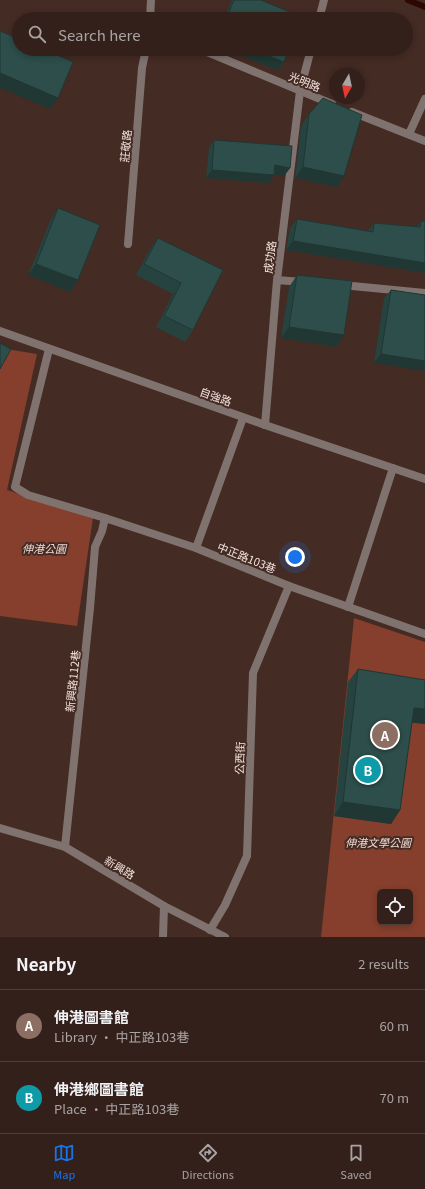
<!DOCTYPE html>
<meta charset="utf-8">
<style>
body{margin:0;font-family:Georgia,"Noto Sans TC",serif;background:#3e2d28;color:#f1f3f6}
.controls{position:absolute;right:12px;bottom:12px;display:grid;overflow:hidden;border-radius:6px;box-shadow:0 2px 6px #0003}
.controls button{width:36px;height:36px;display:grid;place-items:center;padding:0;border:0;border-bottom:1px solid #4e3e3a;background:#33201b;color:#f1f3f6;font:20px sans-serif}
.compass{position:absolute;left:329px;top:68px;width:36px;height:36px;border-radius:50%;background:#33201b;box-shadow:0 2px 6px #0003;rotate:189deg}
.you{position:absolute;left:295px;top:557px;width:14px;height:14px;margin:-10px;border:3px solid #fff;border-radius:50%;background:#1a73e8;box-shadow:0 0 0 6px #1a73e833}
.badge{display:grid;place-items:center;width:26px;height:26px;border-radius:50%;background:#1a73e8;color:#fff;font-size:13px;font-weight:700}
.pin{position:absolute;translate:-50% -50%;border:2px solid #fff;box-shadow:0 1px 4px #0006}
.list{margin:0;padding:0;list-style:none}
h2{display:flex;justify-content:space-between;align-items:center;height:52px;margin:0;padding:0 16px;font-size:17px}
h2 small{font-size:13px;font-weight:400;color:#a9a3a3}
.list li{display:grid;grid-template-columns:26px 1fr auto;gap:12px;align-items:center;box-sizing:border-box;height:72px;padding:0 16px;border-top:1px solid #4e3e3a}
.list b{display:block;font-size:15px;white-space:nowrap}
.list p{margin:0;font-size:13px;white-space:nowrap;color:#a9a3a3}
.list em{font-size:13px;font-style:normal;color:#a9a3a3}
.icon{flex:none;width:22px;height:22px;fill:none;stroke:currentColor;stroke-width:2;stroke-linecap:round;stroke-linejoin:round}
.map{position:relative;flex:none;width:425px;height:937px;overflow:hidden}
.search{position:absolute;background:#33201b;box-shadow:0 2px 6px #0003;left:12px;right:12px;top:12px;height:44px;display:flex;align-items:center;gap:10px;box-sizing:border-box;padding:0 14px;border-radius:22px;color:#a9a3a3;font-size:15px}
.sheet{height:196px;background:#33201b}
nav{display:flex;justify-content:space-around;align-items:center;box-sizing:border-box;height:56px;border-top:1px solid #4e3e3a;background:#33201b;font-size:11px;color:#a9a3a3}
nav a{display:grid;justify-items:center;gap:2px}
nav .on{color:#1a73e8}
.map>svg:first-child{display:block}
.green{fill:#853f2c;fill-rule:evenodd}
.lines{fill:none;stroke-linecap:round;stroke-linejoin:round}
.stream{stroke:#2c0801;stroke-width:6}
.service{stroke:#80736f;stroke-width:8}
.minor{stroke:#80736f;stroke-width:8}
.wall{fill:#274340}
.shaded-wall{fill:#203734}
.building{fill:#2d4e4a;stroke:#203734}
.labels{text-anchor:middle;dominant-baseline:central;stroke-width:4;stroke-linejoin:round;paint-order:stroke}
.street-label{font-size:11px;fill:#f4e3de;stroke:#442b24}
.park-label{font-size:11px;font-style:italic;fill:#f0d9d2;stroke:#442b24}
</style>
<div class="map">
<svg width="425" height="937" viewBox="0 0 425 937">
<rect width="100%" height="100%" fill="#442b24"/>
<path class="green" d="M0,348L37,354L7,490L93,518L77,626L0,616Z
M354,618L425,642V937H321ZM380,892H410V922H380Z"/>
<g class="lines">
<path class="stream" d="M408,0L425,7"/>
<path class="service" d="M150,19L151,0
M319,19L324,0
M200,49L332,104
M352,112L425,141
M409,134L425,99
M128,244L142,68L146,49
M277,280L302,282
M342,285L425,293
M49,349L15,487L28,495L105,518
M265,425L277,280L300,91L311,49
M196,548L243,418
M348,607L393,468
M210,930L225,905L247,856L253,673L289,586"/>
<path class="minor" d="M0,331L265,425L425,479
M0,828L65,847L164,906L225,937
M65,847L90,608L95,547L102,531L105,518L196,548L289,586L425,634
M163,937L164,906"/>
</g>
<path class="wall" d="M232,0H261L301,19H224Z
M235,49H289L284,62L278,70L244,57L246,53Z
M309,114L337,187L295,178L301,126Z
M214,140L290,168L284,176L274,174L269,183L206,178L209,148Z
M58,208L78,280L70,292L28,275L51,219Z
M297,219L368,231L374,223L416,227L421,221L425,273L286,250L290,228Z
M158,238L223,270L193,330L185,342L156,327L173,294L136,275L150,249Z
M297,275L336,347L281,338L289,287Z
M391,290L425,295L374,363L384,298Z
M358,669L425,680V724L412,722L400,810L391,824L334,816L348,682Z"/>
<path class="shaded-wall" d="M235,49H249L246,53Z
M250,49H251L284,62L278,70L244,57Z
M0,73L58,98L50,109L0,88Z
M275,165L290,168L284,176L269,173Z
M303,167L344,176L337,187L295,178Z
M212,170L274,175L269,183L206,178Z
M293,241L425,263V273L286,250Z
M36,264L78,280L70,292L28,275Z
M289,327L344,335L336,347L281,338Z
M381,354L425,361V371L374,363Z
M414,708L425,709V724L404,722Z
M343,802L400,810L391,824L334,816Z"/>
<path class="building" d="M234,0H261L302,17L301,19H226Z
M0,31L19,39V49H43L73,62L58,98L0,73Z
M251,49H289L284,62Z
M323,98L362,115L344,176L303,167L309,114Z
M214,140L292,146L290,168L275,165L274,175L212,170Z
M58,208L100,225L78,280L36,264Z
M297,219L373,232L374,223L420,227L421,221H425V263L293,241Z
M158,238L223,270L193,330L164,316L181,283L144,264Z
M297,275L352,281L344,335L289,327Z
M391,290L425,295V361L381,354Z
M0,343L11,349L0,369Z
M358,669L425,680V709L414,708L400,810L343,802Z"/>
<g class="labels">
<g class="street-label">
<text transform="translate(305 81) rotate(22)">光明路</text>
<text transform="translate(125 146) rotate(-85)">莊敬路</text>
<text transform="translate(269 257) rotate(-83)">成功路</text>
<text transform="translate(216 396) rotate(20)">自強路</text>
<text transform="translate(247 557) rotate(22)">中正路103巷</text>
<text transform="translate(72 681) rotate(-84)">新興路112巷</text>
<text transform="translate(239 758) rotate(-88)">公西街</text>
<text transform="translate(120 867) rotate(31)">新興路</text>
</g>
<g class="park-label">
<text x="44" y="548">伸港公園</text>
<text x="378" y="842">伸港文學公園</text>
</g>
</g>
</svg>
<div class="controls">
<button><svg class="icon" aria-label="locate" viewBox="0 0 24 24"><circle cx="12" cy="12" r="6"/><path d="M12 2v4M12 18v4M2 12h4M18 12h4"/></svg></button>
</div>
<svg class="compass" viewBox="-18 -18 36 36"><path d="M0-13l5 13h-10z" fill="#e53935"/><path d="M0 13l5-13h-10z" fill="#a9a3a3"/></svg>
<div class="you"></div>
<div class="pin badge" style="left:385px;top:735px;background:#8d6e63">A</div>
<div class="pin badge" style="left:368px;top:770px;background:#0f9aa8">B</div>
<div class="search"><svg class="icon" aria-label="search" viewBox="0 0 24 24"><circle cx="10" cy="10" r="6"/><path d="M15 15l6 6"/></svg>Search here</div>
</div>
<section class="sheet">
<h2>Nearby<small>2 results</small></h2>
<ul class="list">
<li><span class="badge" style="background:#8d6e63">A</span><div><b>伸港圖書館</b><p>Library · 中正路103巷</p></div><em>60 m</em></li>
<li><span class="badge" style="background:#0f9aa8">B</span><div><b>伸港鄉圖書館</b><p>Place · 中正路103巷</p></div><em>70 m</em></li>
</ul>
</section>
<nav>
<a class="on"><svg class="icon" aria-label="map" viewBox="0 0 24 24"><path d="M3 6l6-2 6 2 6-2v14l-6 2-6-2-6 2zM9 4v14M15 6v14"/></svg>Map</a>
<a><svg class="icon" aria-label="directions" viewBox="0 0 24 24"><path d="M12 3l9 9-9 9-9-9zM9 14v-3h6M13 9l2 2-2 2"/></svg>Directions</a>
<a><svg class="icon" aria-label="saved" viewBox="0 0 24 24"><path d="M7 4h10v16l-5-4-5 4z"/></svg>Saved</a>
</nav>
